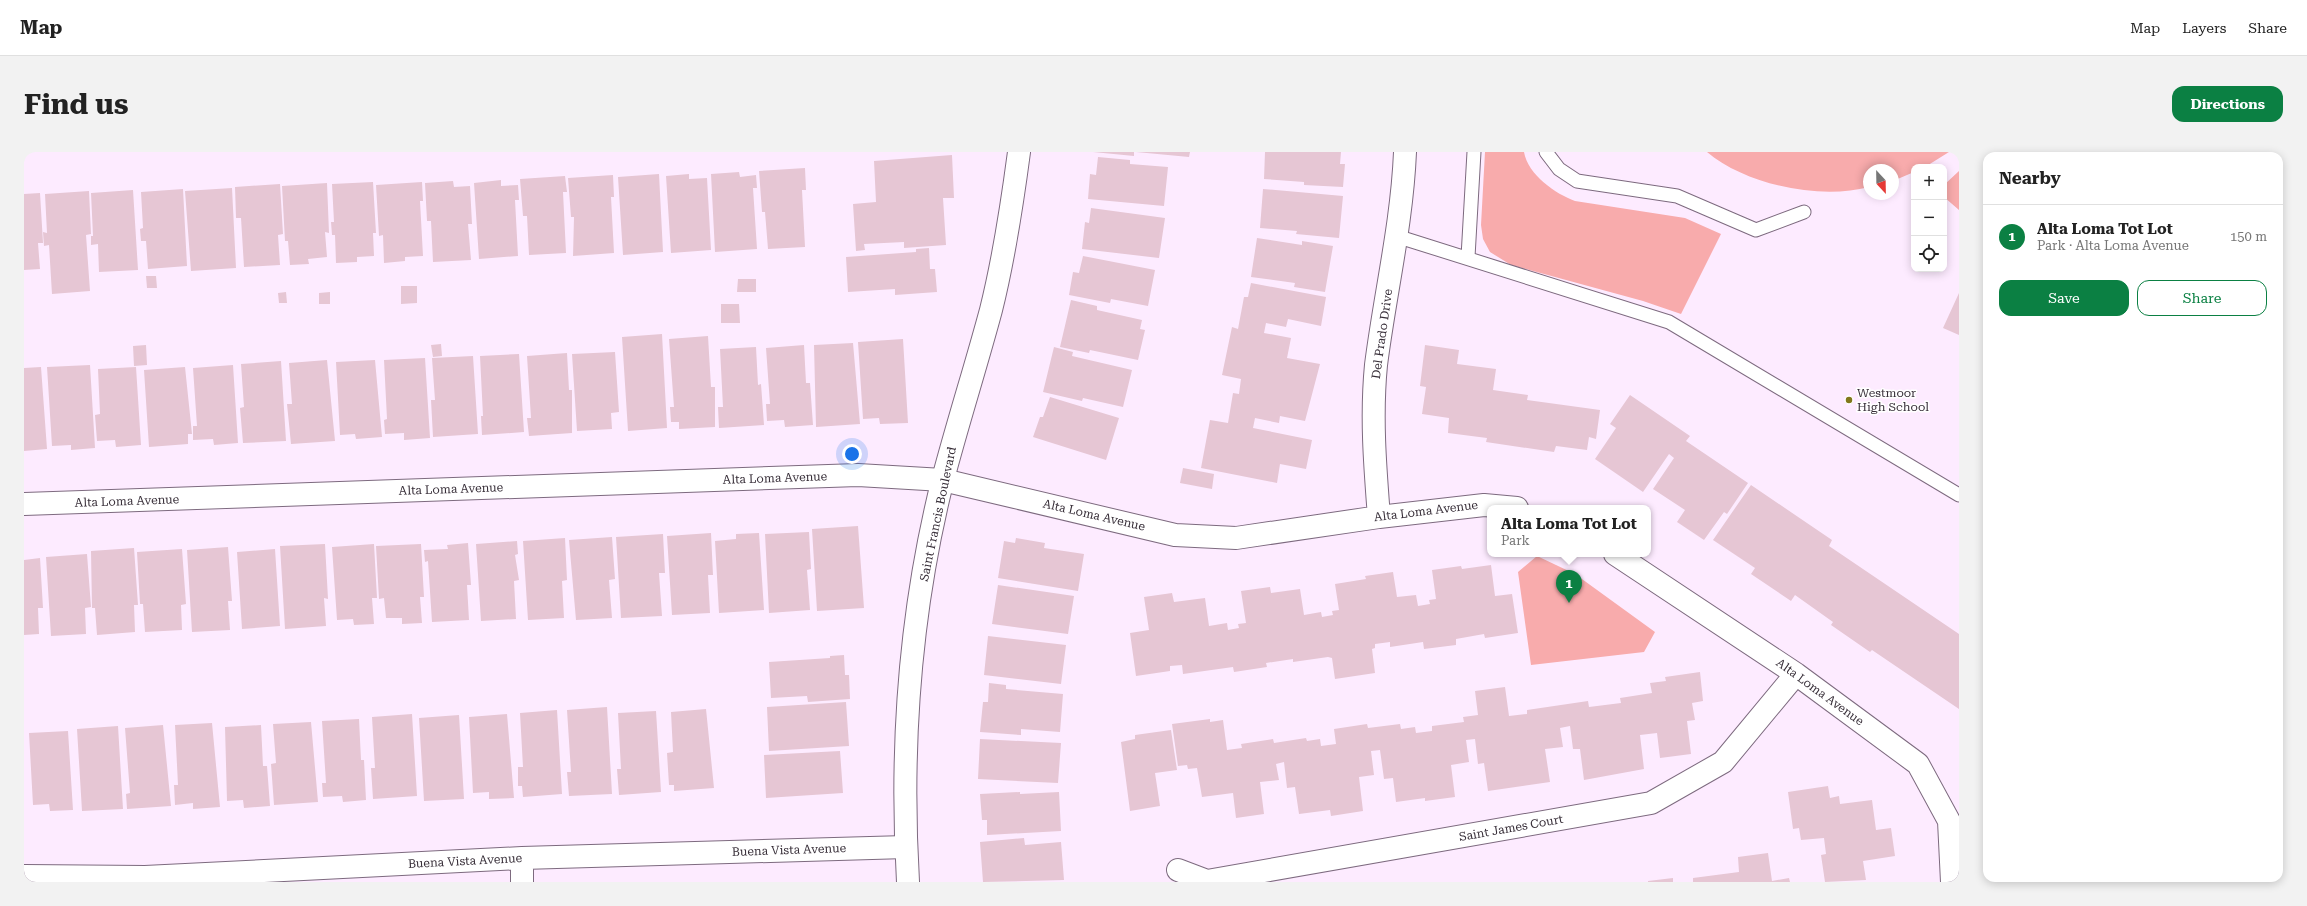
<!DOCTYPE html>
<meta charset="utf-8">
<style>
body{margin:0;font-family:"Roboto Serif",serif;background:#f2f2f2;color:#222}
.controls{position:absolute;right:12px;top:12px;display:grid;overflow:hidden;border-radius:8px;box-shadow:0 2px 10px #0003}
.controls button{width:36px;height:36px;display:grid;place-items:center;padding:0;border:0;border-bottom:1px solid #e0e0e0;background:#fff;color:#222;font:20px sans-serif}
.compass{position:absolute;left:1839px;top:12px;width:36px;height:36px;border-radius:50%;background:#fff;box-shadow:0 2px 10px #0003;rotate:158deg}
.you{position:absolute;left:828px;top:302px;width:14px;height:14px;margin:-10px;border:3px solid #fff;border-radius:50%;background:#1a73e8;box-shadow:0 0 0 6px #1a73e833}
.badge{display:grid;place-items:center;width:26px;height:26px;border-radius:50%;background:#0b8043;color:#fff;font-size:13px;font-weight:700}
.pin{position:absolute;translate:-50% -33px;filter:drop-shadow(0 1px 2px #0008)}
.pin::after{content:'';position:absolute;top:21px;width:14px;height:12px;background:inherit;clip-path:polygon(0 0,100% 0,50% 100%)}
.popup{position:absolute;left:1463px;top:353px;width:164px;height:52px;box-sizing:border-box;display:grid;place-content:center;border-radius:8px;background:#fff;filter:drop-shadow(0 1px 3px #0005);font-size:13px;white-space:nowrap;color:#767676}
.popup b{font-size:15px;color:#222}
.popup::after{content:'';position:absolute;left:50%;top:100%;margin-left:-8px;border:8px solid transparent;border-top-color:#fff}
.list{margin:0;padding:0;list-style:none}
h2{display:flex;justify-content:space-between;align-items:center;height:52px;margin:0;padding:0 16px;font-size:17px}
h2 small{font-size:13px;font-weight:400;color:#767676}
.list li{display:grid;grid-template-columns:26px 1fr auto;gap:12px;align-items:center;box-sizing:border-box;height:64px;padding:0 16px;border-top:1px solid #e0e0e0}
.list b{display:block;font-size:15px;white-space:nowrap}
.list p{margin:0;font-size:13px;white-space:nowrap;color:#767676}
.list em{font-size:13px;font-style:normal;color:#767676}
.actions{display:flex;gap:8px;padding:12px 16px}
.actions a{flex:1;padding:9px 0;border:1px solid #0b8043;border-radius:12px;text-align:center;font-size:14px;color:#0b8043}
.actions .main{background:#0b8043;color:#fff}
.icon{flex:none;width:22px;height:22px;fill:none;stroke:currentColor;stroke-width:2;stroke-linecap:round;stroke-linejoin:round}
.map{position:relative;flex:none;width:1935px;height:730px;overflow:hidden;border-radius:12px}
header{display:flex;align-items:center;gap:24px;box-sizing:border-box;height:56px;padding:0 20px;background:#fff;border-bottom:1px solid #e0e0e0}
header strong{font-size:19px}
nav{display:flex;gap:22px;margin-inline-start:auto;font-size:14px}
.intro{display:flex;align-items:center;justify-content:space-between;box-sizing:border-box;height:96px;padding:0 24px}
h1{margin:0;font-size:28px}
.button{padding:10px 18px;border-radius:12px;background:#0b8043;color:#fff;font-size:14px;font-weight:700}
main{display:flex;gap:24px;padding:0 24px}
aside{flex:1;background:#fff;border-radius:12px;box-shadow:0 2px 10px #0003}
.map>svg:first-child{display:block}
.green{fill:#f8abac}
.building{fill:#e6c6d4}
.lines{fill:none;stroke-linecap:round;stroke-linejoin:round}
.lane-casing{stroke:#7d6a7f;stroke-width:15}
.street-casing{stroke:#7d6a7f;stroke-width:24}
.secondary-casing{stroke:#7d6a7f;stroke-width:24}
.lane{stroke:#fff;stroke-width:13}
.street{stroke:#fff;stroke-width:22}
.secondary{stroke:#fff;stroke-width:22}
.poi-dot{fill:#81771a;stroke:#fff;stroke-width:1.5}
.labels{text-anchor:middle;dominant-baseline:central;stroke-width:3;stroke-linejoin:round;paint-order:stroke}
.street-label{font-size:12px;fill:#372e38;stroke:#fff}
.poi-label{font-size:12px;fill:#372e38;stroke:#fff;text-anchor:start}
</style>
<header>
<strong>Map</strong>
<nav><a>Map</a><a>Layers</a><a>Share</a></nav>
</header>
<div class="intro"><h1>Find us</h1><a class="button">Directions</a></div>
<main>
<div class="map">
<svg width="1935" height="730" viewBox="0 0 1935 730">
<rect width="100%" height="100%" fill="#fdebff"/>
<path class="green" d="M1461,0H1500C1504,23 1532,42 1551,49L1661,66L1697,82L1657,162L1619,149L1487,113L1466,100L1459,87L1457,73Z
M1683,0H1925L1901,15H1890V20L1869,29V18H1845V35C1796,48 1722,33 1683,0Z
M1935,19V58L1920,45V33Z
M1513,404L1551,422L1631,480L1620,500L1507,513L1494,420Z"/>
<path class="building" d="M1069,0H1110V4Z
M1112,0H1166L1165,5Z
M1241,0H1317L1316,12H1321L1319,35L1280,33V30L1240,27Z
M928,3L930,46H919L922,93L880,96V90L840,92L841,98L832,99L829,52L852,50L850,9Z
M1074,5L1106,8V12L1144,15L1140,54L1064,47L1066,22L1072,23Z
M781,16L782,38H778L781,95L744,97L741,60H738L735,19Z
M715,20L716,25L732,23L733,36H729L733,97L691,100L687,22Z
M635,22L639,100L599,103L594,25Z
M665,22V27L683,26L687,98L647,101L642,24Z
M589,23L590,45H587L590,101L549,104L550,65H547L544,26Z
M541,24L543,40H539L542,101L505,103L503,64H499L496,27Z
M477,28V34L494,33L495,48H491L494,104L455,107L450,31Z
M429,29L430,35L446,34L448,72H444L447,108L409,110L407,69H403L401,31Z
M349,30L352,81H349L350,104L333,105V110L312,111L311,83H308L307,70H310L308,32Z
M398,30L399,49H396L399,104L381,105V109L360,111L359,83L355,84L352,33Z
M303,31L305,81L301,80L303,105L284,107L285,112L266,113L264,89H261L258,34Z
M256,32L259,82L254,83L256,113L220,115L217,66H212L211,35Z
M208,36L212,116L167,119L161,39Z
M159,37L163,114L124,117L122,89H117L116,77L119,76L117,40Z
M1239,37L1319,44L1315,86L1272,82L1273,79L1236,76Z
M109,38L114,118L75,120L74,92L67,93V84H69L67,41Z
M65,39L67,82L62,83L66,139L28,142L25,93L20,94L19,80L23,81L21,42Z
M16,41L19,91H14L16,117L0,118V42Z
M1067,56L1141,66L1135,106L1058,97L1061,70L1065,71Z
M1233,86L1278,93V89L1309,94L1301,140L1270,135L1271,131L1227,125Z
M905,96L906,117H911L913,140L871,143V137L824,140L822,105L892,100V97Z
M1059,104L1131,118L1124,154L1087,147L1086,151L1045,143L1049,120L1055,121Z
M122,124H132L133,136H123Z
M714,127H732V140H713Z
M1227,131L1302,145L1297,174L1264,167L1262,175L1242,171L1240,181L1267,186L1263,206L1296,212L1281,269L1256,264L1255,271L1231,266L1229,276L1288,288L1282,317L1256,312L1253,331L1177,316L1186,268L1204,271L1209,241L1215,242L1217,227L1198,223L1208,175L1214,177L1220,145H1224Z
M377,134H393V151L377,152Z
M262,140L263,151H255L254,141Z
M306,140V152H295V141Z
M1935,141V183L1919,176Z
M1047,148L1073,154V158L1118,168L1116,177L1121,178L1114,208L1066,198L1065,201L1036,195Z
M697,152H715L716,171H697Z
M638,182L643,276L604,279L598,185Z
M684,184L687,235H691V275L655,277V270H647L646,255H650L645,187Z
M879,187L884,271L856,272L855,266L839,267L834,190Z
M829,191L836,272L792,275L790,193Z
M417,192L418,204L409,205L407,193Z
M122,193L123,213L110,214L109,194Z
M780,193L782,231H786L789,273L761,275L760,268L743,269L742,252H746L742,196Z
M1401,193L1435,198L1433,212L1472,217L1469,238L1504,243L1503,248L1576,258L1572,287L1565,285L1563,298L1532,294L1530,300L1462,290L1463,286L1424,281L1425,266L1398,262L1402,235L1396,234Z
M732,195L734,233L737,232L740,273L695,276L694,255H699L696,197Z
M1030,195L1049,200L1048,204L1108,218L1099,255L1059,246L1058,249L1019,240Z
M591,200L595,260L587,261L588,277L553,279L548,202Z
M543,201L545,238H548V281L505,284L503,266H507L503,204Z
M495,202L500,280L458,283L457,264H459L456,204Z
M449,204L454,282L409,285L407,248H411L408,206Z
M401,206L406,286L380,288V281L361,282L360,268L363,267L360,208Z
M303,208L311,289L267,292L263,252H268L265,211Z
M351,208L358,285L332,287L331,282L316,283L312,210Z
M257,209L262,289L219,291L216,256L220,255L217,212Z
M66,213L71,296L47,298V293L28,294L23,215Z
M209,213L214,291L190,293L189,287L169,288V274H173L169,216Z
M17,215L23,297L0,299V216Z
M112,215L117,293L92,295L91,288L73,289L71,263L76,262L74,217Z
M161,215L168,282H164V292L125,295L120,218Z
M1606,243L1666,284L1662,289L1724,331L1703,362L1700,360L1680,388L1653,370L1661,358L1629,337L1650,306L1645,302L1619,340L1571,307L1592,276L1586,272Z
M1026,245L1095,266L1082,308L1009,285L1016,265H1019Z
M1159,316L1190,322L1188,337L1156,331Z
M1727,333L1808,388L1805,394L1935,482V557L1848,498L1846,500L1807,473L1809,470L1771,443L1767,449L1727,422L1731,416L1689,388Z
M834,374L840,456L793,459L788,377Z
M785,380L787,417L783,418L786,458L745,461L741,382Z
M687,381L689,423H684L686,461L648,463L643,384Z
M735,381L740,458L695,461L691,389L712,387V382Z
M639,382L641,421H635L638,464L597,466L592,385Z
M588,385L591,427L585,428L588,466L552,468L545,388Z
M541,386L543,428L538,429L540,466L504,468L499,389Z
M992,386L1021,391L1020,396L1060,402L1054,439L974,426L980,389L991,391Z
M493,389L494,402L491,403L495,428L490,429L492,467L457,469L452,392Z
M444,391L447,433H443L445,468L408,470L404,409L401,410L400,398L424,397L423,393Z
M301,392L304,447L300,446L302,474L261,477L256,394Z
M350,392L353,446H348L350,472L330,473L329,467L313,468L308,395Z
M397,392L400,445H396L398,471L378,472V466H362L360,446L355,447L352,394Z
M204,395L208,449H204L206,478L168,480L163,398Z
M110,396L114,453H110L111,480L73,483L71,456H68L67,399Z
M158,397L162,452L157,453L158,478L121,480L119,452H116L113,400Z
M251,397L256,474L218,477L213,400Z
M63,402L67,455L61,456L62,482L27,484L22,405Z
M16,406L19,456H14L15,482L0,483V408Z
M1467,413L1471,444L1488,442L1494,481L1461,486L1460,482L1432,487V493L1400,497L1399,490L1366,495V490L1351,492V496L1348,497L1351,521L1311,527L1308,506L1304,505L1269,510V507L1242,511L1243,515L1210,520L1209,515L1159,522L1158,513L1146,514V519L1112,524L1106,481L1125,478L1120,445L1148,441L1150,450L1181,446L1185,474L1203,471L1204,478L1215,476L1214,472L1222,471L1217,439L1246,435L1247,441L1276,437L1280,463L1297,460L1298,465L1309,463L1308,459L1315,458L1311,432L1342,427L1341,424L1369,420L1373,445L1392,443L1394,454L1406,452L1405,448L1412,447L1408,418L1437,414L1438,417Z
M974,433L1050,444L1044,482L968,472Z
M964,484L1042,493L1037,532L960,523Z
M820,503L821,523H825L826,547L784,550L783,544L747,546L745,510L806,506V504Z
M1676,520L1679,549L1668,551L1671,568L1663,569L1667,602L1636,606L1633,581L1616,583L1620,617L1560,628L1556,597H1549L1546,574L1536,576L1539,595L1521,597L1526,630L1464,639L1460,611L1454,612L1451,587L1442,588L1445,610L1427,613L1431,645L1401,649V646L1372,650L1369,626L1360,627L1356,598L1347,599L1350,623L1335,625L1339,659L1307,664L1306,658L1275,662L1271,635L1263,636L1260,610L1252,612L1255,628L1236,630L1240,662L1212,666L1209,641L1178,645L1173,616L1164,617L1163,613L1154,614L1148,572L1186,567V570L1199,568L1203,598L1218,596L1217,592L1249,587L1250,591L1282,586L1283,589L1296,587L1297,594L1312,592L1310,577L1343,572L1344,576L1376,572L1377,577L1391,575L1392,581L1408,579V574L1440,570L1439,565L1454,563L1451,539L1481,535L1485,564L1503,562V558L1564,549L1565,555L1597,551L1596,546L1628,541L1626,531L1642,529L1641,525Z
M965,531L982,533V537L1039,542L1036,580L997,577V583L956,580L959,550H964Z
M822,550L825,594L745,599L743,555Z
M583,555L588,642L545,644L543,620H547L543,558Z
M682,557L690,636L650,639V633H645L643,601L649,600L647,560Z
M533,558L538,642L499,645L498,634H494V615H499L496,561Z
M632,559L637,640L595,643L593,617H597L594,561Z
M388,562L393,644L349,647L347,616H351L348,565Z
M483,562L490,646L465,647V640L449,641L445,565Z
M435,563L440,647L400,649L395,566Z
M335,567L337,608H340L342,648L319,650L318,644L299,645L298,631H302L298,569Z
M287,570L294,650L250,653L247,612L252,611L249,572Z
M188,571L196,655L169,657V651L151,653L150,633H154L151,573Z
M139,573L147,654L103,657L102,642L106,641L101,576Z
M237,573L239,614H243L246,654L220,656L219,648L203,649L201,575Z
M94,574L99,657L58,659L53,577Z
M1147,578L1153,618L1131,621L1136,654L1106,659L1097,590L1111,587V583Z
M44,579L49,658L26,659L25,652L9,653L5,581Z
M956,587L1037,591L1034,631L954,627Z
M816,599L819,641L742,646L740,603Z
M1804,634L1806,646L1815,644L1816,652L1848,648L1852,678L1867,676L1871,704L1839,709L1842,728L1801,730L1797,703L1802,702L1800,686L1777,688L1775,676L1769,677L1764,640Z
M996,640V642L1035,640L1037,679L963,683V668H958L956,642Z
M1000,686L1001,693L1037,690L1040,728L959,730L956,690Z
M1744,701L1748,729L1765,726L1766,730H1669V726L1715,720L1714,705Z
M1649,726V730H1624V729Z"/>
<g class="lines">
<defs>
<path id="lane" d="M1522,0L1535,17L1553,29L1653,44L1732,78L1780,60
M1372,84L1645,170L1935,343
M1444,105L1450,0"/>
<path id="street" d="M0,352L834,323L919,328L1151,383L1212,386L1355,365L1460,353L1493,356
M1355,365C1351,314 1347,264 1352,213C1361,142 1378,72 1381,0
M1591,402L1772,522L1894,612L1925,669L1928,730
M498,706V730
M1154,718L1183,729L1627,651L1699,610L1772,522
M0,724L121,725L498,706L882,695"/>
<path id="secondary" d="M884,730C876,595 886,458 919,327C934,270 952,214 967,158C980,106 988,53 995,0"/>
</defs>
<use href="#lane" class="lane-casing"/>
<use href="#street" class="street-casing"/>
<use href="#secondary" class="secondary-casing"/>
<use href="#lane" class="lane"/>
<use href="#street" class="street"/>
<use href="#secondary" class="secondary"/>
</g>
<circle class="poi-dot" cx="1825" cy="248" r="4"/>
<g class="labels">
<g class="street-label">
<text transform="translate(1358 182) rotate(-82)">Del Prado Drive</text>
<text transform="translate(751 326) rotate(-2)">Alta Loma Avenue</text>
<text transform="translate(427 337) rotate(-2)">Alta Loma Avenue</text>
<text transform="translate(103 349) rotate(-2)">Alta Loma Avenue</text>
<text transform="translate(1402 359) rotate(-7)">Alta Loma Avenue</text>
<text transform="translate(914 362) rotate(-78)">Saint Francis Boulevard</text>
<text transform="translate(1070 363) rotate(13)">Alta Loma Avenue</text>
<text transform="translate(1796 540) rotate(36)">Alta Loma Avenue</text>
<text transform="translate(1487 676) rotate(-10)">Saint James Court</text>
<text transform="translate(765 698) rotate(-2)">Buena Vista Avenue</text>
<text transform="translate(441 709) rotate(-3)">Buena Vista Avenue</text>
</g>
<g class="poi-label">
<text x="1833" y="241">Westmoor<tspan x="1833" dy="14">High School</tspan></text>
</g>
</g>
</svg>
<div class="controls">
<button>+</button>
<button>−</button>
<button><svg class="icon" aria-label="locate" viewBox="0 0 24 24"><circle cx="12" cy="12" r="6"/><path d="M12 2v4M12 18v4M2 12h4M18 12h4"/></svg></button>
</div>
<svg class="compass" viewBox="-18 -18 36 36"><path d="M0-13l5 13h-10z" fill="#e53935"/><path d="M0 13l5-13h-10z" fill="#767676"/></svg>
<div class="you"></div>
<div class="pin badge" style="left:1545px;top:451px">1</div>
<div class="popup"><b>Alta Loma Tot Lot</b>Park</div>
</div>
<aside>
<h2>Nearby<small></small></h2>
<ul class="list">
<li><span class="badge">1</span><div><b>Alta Loma Tot Lot</b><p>Park · Alta Loma Avenue</p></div><em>150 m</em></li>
</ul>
<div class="actions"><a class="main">Save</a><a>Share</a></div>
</aside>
</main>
